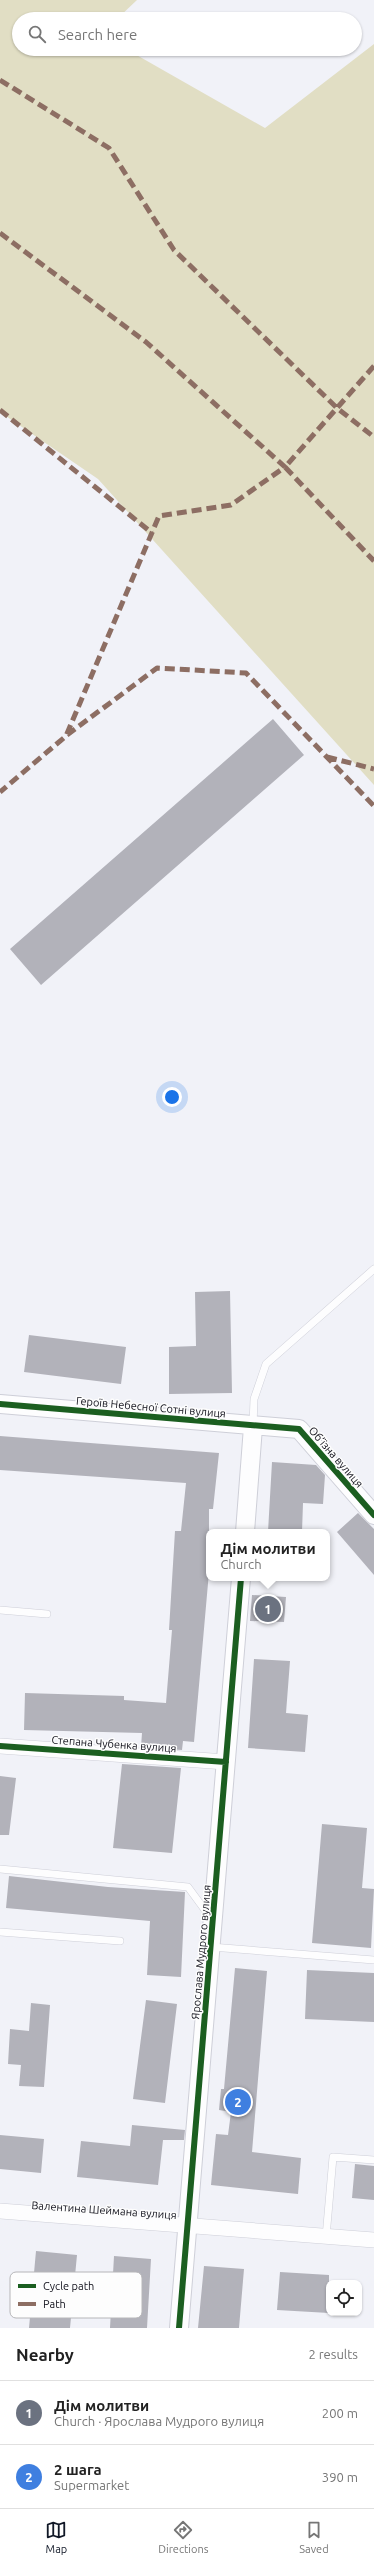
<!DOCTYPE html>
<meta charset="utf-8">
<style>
body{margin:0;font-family:Ubuntu,sans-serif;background:#f6f6f6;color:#222}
.controls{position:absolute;right:12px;bottom:12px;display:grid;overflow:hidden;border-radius:8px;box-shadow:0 1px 3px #0004}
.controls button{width:36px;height:36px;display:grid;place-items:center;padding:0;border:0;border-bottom:1px solid #e0e0e0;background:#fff;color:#222;font:20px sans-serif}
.you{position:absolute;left:172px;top:1097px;width:14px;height:14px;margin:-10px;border:3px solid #fff;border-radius:50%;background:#1a73e8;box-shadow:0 0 0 6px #1a73e833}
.badge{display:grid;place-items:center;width:26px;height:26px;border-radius:50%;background:#111827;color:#fff;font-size:13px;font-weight:700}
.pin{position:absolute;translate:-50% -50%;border:2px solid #fff;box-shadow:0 1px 4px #0006}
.popup{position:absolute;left:206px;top:1529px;width:124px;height:52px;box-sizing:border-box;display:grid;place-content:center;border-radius:8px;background:#fff;filter:drop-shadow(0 1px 3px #0005);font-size:13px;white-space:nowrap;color:#767676}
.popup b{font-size:15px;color:#222}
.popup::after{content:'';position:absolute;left:50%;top:100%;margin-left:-8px;border:8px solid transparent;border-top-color:#fff}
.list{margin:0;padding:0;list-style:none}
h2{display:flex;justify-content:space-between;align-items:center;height:52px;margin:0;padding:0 16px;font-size:17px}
h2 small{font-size:13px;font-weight:400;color:#767676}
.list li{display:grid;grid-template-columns:26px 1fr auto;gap:12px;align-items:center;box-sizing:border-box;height:64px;padding:0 16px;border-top:1px solid #e0e0e0}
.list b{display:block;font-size:15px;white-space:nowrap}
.list p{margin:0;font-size:13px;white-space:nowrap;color:#767676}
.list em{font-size:13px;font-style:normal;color:#767676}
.icon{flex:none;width:22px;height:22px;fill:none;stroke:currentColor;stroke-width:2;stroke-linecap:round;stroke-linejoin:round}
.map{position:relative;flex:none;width:374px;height:2328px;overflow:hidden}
.search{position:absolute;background:#fff;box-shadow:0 1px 3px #0004;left:12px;right:12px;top:12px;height:44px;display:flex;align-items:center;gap:10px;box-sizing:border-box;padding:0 14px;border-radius:22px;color:#767676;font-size:15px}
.sheet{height:180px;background:#fff}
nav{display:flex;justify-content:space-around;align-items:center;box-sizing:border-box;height:56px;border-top:1px solid #e0e0e0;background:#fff;font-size:11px;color:#767676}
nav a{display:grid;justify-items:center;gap:2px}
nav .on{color:#111827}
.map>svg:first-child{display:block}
.green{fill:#e1dec4}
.building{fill:#b2b2ba}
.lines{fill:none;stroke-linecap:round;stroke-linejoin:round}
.service-casing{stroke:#cecfd8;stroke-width:8}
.minor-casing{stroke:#cecfd8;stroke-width:16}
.tertiary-casing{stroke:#cecfd8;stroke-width:20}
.service{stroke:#fdfdfe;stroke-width:7}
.minor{stroke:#fdfdfe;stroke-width:15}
.tertiary{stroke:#fdfdfe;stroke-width:18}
.quiet{stroke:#8d6e63;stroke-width:5;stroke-dasharray:10 5;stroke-linecap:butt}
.cycleway-casing{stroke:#fdfdfd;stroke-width:8}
.cycleway{stroke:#1b5e20;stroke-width:6}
.labels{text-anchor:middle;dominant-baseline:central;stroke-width:3;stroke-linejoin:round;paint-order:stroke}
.street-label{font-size:11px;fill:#11111b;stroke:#fdfdfd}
.key{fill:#fdfdfd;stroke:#b6b6b9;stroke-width:1}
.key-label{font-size:11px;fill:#11111b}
</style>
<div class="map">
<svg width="374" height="2328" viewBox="0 0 374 2328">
<rect width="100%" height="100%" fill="#f1f2f8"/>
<path class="green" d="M0,0H137L117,19H19V49H126L265,128L374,44V785L98,479L0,412Z"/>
<path class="building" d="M273,719L304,755L41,985L10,949Z
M230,1291L232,1393L169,1394V1347L196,1346L195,1292Z
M29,1335L126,1347L121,1384L24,1372Z
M0,1436L219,1453L213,1509H209V1572L194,1742L183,1741L182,1750L141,1747L142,1733L24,1730L25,1693L124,1696V1700L166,1703L172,1630H169L175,1531H181L186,1483L0,1470Z
M272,1462L316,1465L325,1475L323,1504L303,1503L302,1532H268Z
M358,1513L374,1529V1575L337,1532Z
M252,1595L286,1597L284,1622L250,1621Z
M254,1659L290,1661L286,1713L308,1715L305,1752L248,1748Z
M122,1764L181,1768L172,1853L113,1848Z
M0,1776L16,1778L9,1835H0Z
M322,1824L367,1828L362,1888L374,1889L371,1948L312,1943Z
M9,1876L108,1887L185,1892L181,1977L147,1975L150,1921L6,1908Z
M235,1968L267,1971L252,2152L301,2158L298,2194L211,2185L216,2134L228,2135L231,2112L219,2110L221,2089H224Z
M307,1970L374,1973V2022L305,2019Z
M146,2000L177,2004L165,2103L133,2099Z
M31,2003L50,2005L44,2087L19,2086L21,2065L8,2064L10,2029L29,2031Z
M132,2125L185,2130L184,2140H163L158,2185L77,2177L81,2141L130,2146Z
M0,2135L44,2139L41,2173L0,2169Z
M355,2164L374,2166V2200L352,2198Z
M36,2251L77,2255L70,2328H29Z
M114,2256L151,2259L147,2328H110Z
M204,2266L244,2269L239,2328H198Z
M280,2272L329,2275V2313L277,2310Z"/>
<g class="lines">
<defs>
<path id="service" d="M253,1425L254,1399L266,1364L374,1269
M0,1610L47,1614
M0,1869L188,1887L210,1917
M0,1932L120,1941
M211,1947L374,1960
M326,2237L333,2157L374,2160"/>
<path id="minor" d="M0,1746L226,1762
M0,2211L374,2240"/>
<path id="tertiary" d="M0,1404L299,1429L374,1515
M245,1532L253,1427
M179,2328L241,1578"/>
</defs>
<use href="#service" class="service-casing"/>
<use href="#minor" class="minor-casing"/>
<use href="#tertiary" class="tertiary-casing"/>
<use href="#service" class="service"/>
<use href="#minor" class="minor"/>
<use href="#tertiary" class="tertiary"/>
<path class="quiet" d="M0,80L109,148L174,250L337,408L374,437
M0,233L146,342L285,467L231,505L159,516L66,736L0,792
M374,366L285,467L374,561
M0,410L152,533
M67,735L157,668L246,673L374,806
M327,757L374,769"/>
<defs>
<path id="cycleway" d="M0,1404L299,1429L374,1515
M0,1746L226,1762
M179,2328L241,1578"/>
</defs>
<use href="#cycleway" class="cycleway-casing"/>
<use href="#cycleway" class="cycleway"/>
</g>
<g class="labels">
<g class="street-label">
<text transform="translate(151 1407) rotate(5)">Героїв Небесної Сотні вулиця</text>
<text transform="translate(336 1457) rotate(49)">Об’їзна вулиця</text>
<text transform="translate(114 1744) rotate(4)">Степана Чубенка вулиця</text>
<text transform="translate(201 1952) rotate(-85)">Ярослава Мудрого вулиця</text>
<text transform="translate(104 2210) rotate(4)">Валентина Шеймана вулиця</text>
</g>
</g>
<rect x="10" y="2272" width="132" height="46" rx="6" class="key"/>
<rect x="18" y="2284" width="18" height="4" fill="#1b5e20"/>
<rect x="18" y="2302" width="18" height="4" fill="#8d6e63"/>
<g class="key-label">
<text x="43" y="2290">Cycle path</text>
<text x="43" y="2308">Path</text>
</g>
</svg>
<div class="controls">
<button><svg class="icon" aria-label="locate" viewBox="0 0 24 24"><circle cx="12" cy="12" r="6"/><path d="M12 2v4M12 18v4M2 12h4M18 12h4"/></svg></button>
</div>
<div class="you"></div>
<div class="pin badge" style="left:268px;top:1609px;background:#6b7280">1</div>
<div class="popup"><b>Дім молитви</b>Church</div>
<div class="pin badge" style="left:238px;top:2102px;background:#3f7fe0">2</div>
<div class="search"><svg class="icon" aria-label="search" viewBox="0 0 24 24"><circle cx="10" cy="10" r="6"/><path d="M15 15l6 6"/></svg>Search here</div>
</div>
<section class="sheet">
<h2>Nearby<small>2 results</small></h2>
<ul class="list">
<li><span class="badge" style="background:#6b7280">1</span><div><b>Дім молитви</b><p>Church · Ярослава Мудрого вулиця</p></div><em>200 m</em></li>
<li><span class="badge" style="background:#3f7fe0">2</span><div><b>2 шага</b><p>Supermarket</p></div><em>390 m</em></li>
</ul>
</section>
<nav>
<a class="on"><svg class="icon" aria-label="map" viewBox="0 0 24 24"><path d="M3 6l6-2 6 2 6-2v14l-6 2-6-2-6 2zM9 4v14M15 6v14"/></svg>Map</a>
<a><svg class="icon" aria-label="directions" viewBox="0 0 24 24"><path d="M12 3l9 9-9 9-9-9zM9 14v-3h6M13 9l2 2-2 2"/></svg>Directions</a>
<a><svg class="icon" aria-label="saved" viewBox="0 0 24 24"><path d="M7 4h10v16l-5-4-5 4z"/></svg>Saved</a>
</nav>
